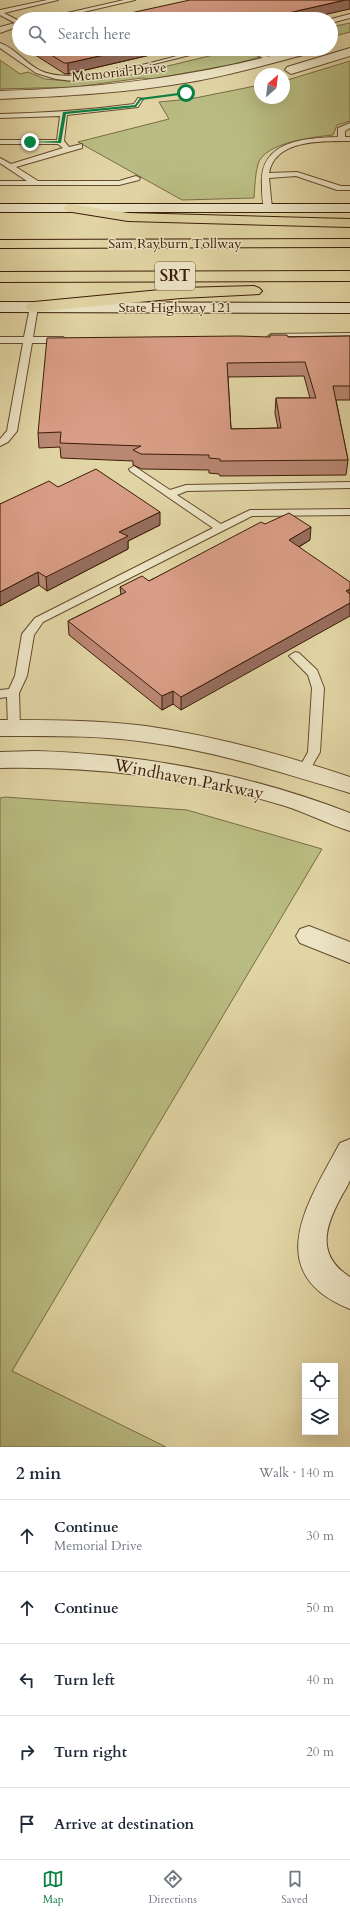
<!DOCTYPE html>
<meta charset="utf-8">
<style>
body{margin:0;font-family:Cardo,serif;background:#f6f6f7;color:#1f2937}
.controls{position:absolute;right:12px;bottom:12px;display:grid;overflow:hidden;border-radius:0px;box-shadow:0 4px 16px #0002}
.controls button{width:36px;height:36px;display:grid;place-items:center;padding:0;border:0;border-bottom:1px solid #e0e1e3;background:#fff;color:#1f2937;font:20px sans-serif}
.compass{position:absolute;left:254px;top:68px;width:36px;height:36px;border-radius:50%;background:#fff;box-shadow:0 4px 16px #0002;rotate:28deg}
.stop{position:absolute;width:12px;height:12px;margin:-9px;border:3px solid #0b8043;border-radius:50%;background:#fff}
.stop.end{background:#0b8043;border-color:#fff;box-shadow:0 1px 4px #0008}
.list{margin:0;padding:0;list-style:none}
h2{display:flex;justify-content:space-between;align-items:center;height:52px;margin:0;padding:0 16px;font-size:17px}
h2 small{font-size:13px;font-weight:400;color:#747a83}
.list li{display:grid;grid-template-columns:26px 1fr auto;gap:12px;align-items:center;box-sizing:border-box;height:72px;padding:0 16px;border-top:1px solid #e0e1e3}
.list b{display:block;font-size:15px;white-space:nowrap}
.list p{margin:0;font-size:13px;white-space:nowrap;color:#747a83}
.list em{font-size:13px;font-style:normal;color:#747a83}
.icon{flex:none;width:22px;height:22px;fill:none;stroke:currentColor;stroke-width:2;stroke-linecap:round;stroke-linejoin:round}
.map{position:relative;flex:none;width:350px;height:1447px;overflow:hidden}
.search{position:absolute;background:#fff;box-shadow:0 4px 16px #0002;left:12px;right:12px;top:12px;height:44px;display:flex;align-items:center;gap:10px;box-sizing:border-box;padding:0 14px;border-radius:22px;color:#747a83;font-size:15px}
.sheet{height:412px;background:#fff}
nav{display:flex;justify-content:space-around;align-items:center;box-sizing:border-box;height:56px;border-top:1px solid #e0e1e3;background:#fff;font-size:11px;color:#747a83}
nav a{display:grid;justify-items:center;gap:2px}
nav .on{color:#0b8043}
.map>svg:first-child{display:block}
.green{fill:#b9bc82;stroke:#7a6c44}
.lines{fill:none;stroke-linecap:round;stroke-linejoin:round}
.service-casing{stroke:#654b2e;stroke-width:2}
.minor-casing{stroke:#654b2e;stroke-width:2}
.tertiary-casing{stroke:#654b2e;stroke-width:2}
.secondary-casing{stroke:#3b1d06;stroke-width:2}
.motorway-casing{stroke:#3b1d06;stroke-width:2}
.service{fill:#ece4c4;fill-rule:evenodd}
.minor{fill:#ece4c4;fill-rule:evenodd}
.tertiary{fill:#ece4c4;fill-rule:evenodd}
.secondary{fill:#ece4c4;fill-rule:evenodd}
.motorway{fill:#e2d5a5;fill-rule:evenodd}
.wall{fill:#ba8773;stroke:#3b1d06;fill-rule:evenodd}
.shaded-wall{fill:#976e5e;stroke:#3b1d06}
.building{fill:#d89d86;stroke:#3b1d06;fill-rule:evenodd}
.route{fill:#0b8043}
.labels{text-anchor:middle;dominant-baseline:central;stroke-width:3;stroke-linejoin:round;paint-order:stroke}
.far-street-label{font-size:14px;fill:#3b1d06;stroke:#ece4c4}
.shield{fill:#ece4c4;stroke:#70593f;stroke-width:1}
.shield-label{font-size:16px;font-weight:bold;fill:#3b1d06}
.street-label{font-size:17px;fill:#3b1d06;stroke:#ece4c4}
</style>
<div class="map">
<svg width="350" height="1447" viewBox="0 0 350 1447">
<rect width="100%" height="100%" fill="#e2d5a5"/>
<filter id="stains"><feTurbulence type="fractalNoise" baseFrequency=".005" numOctaves="4"/><feColorMatrix values="0 0 0 0 .2 0 0 0 0 .09 0 0 0 0 .02 0 0 0 .5 -.17"/></filter>
<radialGradient id="worn" r=".72"><stop offset=".6" stop-color="#630" stop-opacity="0"/><stop offset="1" stop-color="#630" stop-opacity=".3"/></radialGradient>
<path class="green" d="M350,23V32L331,37V27Z
M238,49H289L235,64L152,79L142,78L75,87L0,89V60L20,74L28,72L45,79L68,81H83L113,75L118,78Z
M350,61V121L337,125L333,135C314,137 265,142 258,164C255,174 255,187 254,198L182,200L78,142L169,119L159,102L190,99L260,85V98H284V81Z
M5,797L187,810L322,849L12,1371L166,1447H0V798Z"/>
<g class="lines">
<defs>
<path id="service" d="M47,0H58L4,13L19,21V26L0,33V27L15,23L0,15V10Z
M124,0H135L53,19H41Z
M350,14V18L331,23V19Z
M0,43C15,48 26,64 41,71C77,87 163,59 203,49H214L98,78L73,81L56,79L36,73L0,48Z
M245,49H253L274,60L269,61Z
M138,98L143,99L138,107L67,115L64,141L69,147L82,144V148L16,167L38,181H119L136,176L140,178L139,180L119,185H0V181H27L0,163V158L11,164L63,148L58,144H0V140H57L60,116L0,118V114C45,113 89,110 134,104Z
M350,123V128L345,131V137H350V141C323,141 275,139 269,173L297,172L341,186H350V190H337L296,176L269,178L272,208L265,210C262,203 262,193 262,185C259,141 304,138 338,137V128Z
M34,304L38,307L33,337H63L67,340L63,343H32L17,431L8,442L0,446V439L7,431L23,343H0V337H24L30,307Z
M350,333V339L271,340L267,337L271,334Z
M134,466L170,490L186,485L350,482V488L187,491L177,495L221,524L250,510L350,509V515L252,516L43,622L34,635L27,676L19,693L20,728L18,731H10L8,728L7,697L0,698V690L9,689L15,676L22,634L35,618L213,528L130,471L129,469Z
M295,652L299,653L317,670L324,688L320,752L308,773H300L298,770L308,752L312,688L308,675L289,656Z"/>
<path id="minor" d="M309,926L350,942V963L300,943L296,936L300,929Z
M350,1139C350,1151 350,1169 350,1180C348,1186 343,1193 340,1199C324,1229 317,1256 350,1277V1309C260,1273 308,1202 340,1143Z"/>
<path id="tertiary" d="M350,48V56L291,74L285,70L287,67Z
M297,49H316L314,52C273,63 232,75 190,82C127,93 64,96 0,99V91C105,88 196,77 297,49Z
M0,720C49,720 98,720 146,726C215,736 284,755 350,777V793C283,773 216,751 146,742C98,735 49,736 0,736Z
M36,751C143,754 249,774 350,813V831C328,824 307,813 285,806C192,778 96,766 0,768V752Z"/>
<path id="secondary" d="M0,204H350V212H0Z
M0,302L350,303V313L0,312Z"/>
<path id="motorway" d="M71,204L128,213L350,219V227L128,221L66,211L64,208L66,205Z
M350,239V247L0,248V240Z
M350,271V281L0,282V272Z
M254,286L259,288L262,291L259,294L181,298L34,312L28,310L26,307L28,304L34,302L181,288Z"/>
</defs>
<use href="#service" class="service-casing"/>
<use href="#minor" class="minor-casing"/>
<use href="#tertiary" class="tertiary-casing"/>
<use href="#secondary" class="secondary-casing"/>
<use href="#motorway" class="motorway-casing"/>
<use href="#service" class="service"/>
<use href="#minor" class="minor"/>
<use href="#tertiary" class="tertiary"/>
<use href="#secondary" class="secondary"/>
<use href="#motorway" class="motorway"/>
</g>
<path class="wall" d="M26,49H176L68,74H65Z
M350,336V400H336L348,460L346,475L220,476L219,474L209,473V470L142,469L133,465V461L61,458L60,447L39,448L38,433L270,337ZM304,376L310,398H276L275,413L278,428L231,429L228,377Z
M58,487L160,525L128,541V549L47,591L39,585L0,606V504Z
M265,524L310,540L299,547L181,710L173,704L162,710L69,635L68,621L121,595L120,587L149,581Z"/>
<path class="shaded-wall" d="M345,0H350V9L305,19H262Z
M131,49H176L68,74V63Z
M160,512V525L128,541V549L47,591L46,577L119,532Z
M311,527L310,540L288,553L289,540Z
M38,572L39,585L0,606V592Z
M350,589V601L346,591Z
M350,603V616L181,710V697Z
M173,691V704L162,710V696Z"/>
<path class="building" d="M190,0H345L262,19H103Z
M42,49H131L68,63H64Z
M270,335H287L288,337L350,336V386H333L348,460L220,461V459L209,458V455L141,454L133,450L141,446L60,443L61,432L38,433L47,338L238,336L270,337ZM305,362L316,398H276L281,428L231,429L227,363Z
M96,469L160,512L119,532L128,536L46,577L38,572L0,592V504L49,481L58,487Z
M289,513L311,527L289,540L350,582V589L346,591L350,594V603L181,697L173,691L162,696L68,621L126,592L120,587L142,576L149,581L261,522L265,524Z"/>
<path class="route" d="M186,92L187,94L141,100L136,107L66,114L61,143L28,142L58,141L63,112L135,105L140,98Z"/>
<g class="labels">
<g class="far-street-label">
<text transform="translate(119 72) rotate(-6)">Memorial Drive</text>
<text x="175" y="243">Sam Rayburn Tollway</text>
<text x="175" y="307">State Highway 121</text>
</g>
<rect class="shield" x="155" y="262" width="40" height="28" rx="3"/>
<g class="shield-label">
<text x="175" y="276">SRT</text>
</g>
<g class="street-label">
<text transform="translate(189 779) rotate(11)">Windhaven Parkway</text>
</g>
</g>
<rect width="100%" height="100%" filter="url(#stains)"/>
<rect width="100%" height="100%" fill="url(#worn)"/>
</svg>
<div class="controls">
<button><svg class="icon" aria-label="locate" viewBox="0 0 24 24"><circle cx="12" cy="12" r="6"/><path d="M12 2v4M12 18v4M2 12h4M18 12h4"/></svg></button>
<button><svg class="icon" aria-label="layers" viewBox="0 0 24 24"><path d="M12 4l9 5-9 5-9-5zM3 14l9 5 9-5"/></svg></button>
</div>
<svg class="compass" viewBox="-18 -18 36 36"><path d="M0-13l5 13h-10z" fill="#e53935"/><path d="M0 13l5-13h-10z" fill="#747a83"/></svg>
<div class="stop" style="left:186px;top:93px"></div>
<div class="stop end" style="left:30px;top:142px"></div>
<div class="search"><svg class="icon" aria-label="search" viewBox="0 0 24 24"><circle cx="10" cy="10" r="6"/><path d="M15 15l6 6"/></svg>Search here</div>
</div>
<section class="sheet">
<h2>2 min<small>Walk · 140 m</small></h2>
<ul class="list">
<li><svg class="icon" aria-label="ahead" viewBox="0 0 24 24"><path d="M12 20V5M6 11l6-6 6 6"/></svg><div><b>Continue</b><p>Memorial Drive</p></div><em>30 m</em></li>
<li><svg class="icon" aria-label="ahead" viewBox="0 0 24 24"><path d="M12 20V5M6 11l6-6 6 6"/></svg><div><b>Continue</b></div><em>50 m</em></li>
<li><svg class="icon" aria-label="left" viewBox="0 0 24 24"><path d="M17 20v-9H6M10 6l-5 5 5 5"/></svg><div><b>Turn left</b></div><em>40 m</em></li>
<li><svg class="icon" aria-label="right" viewBox="0 0 24 24"><path d="M7 20v-9h11M14 6l5 5-5 5"/></svg><div><b>Turn right</b></div><em>20 m</em></li>
<li><svg class="icon" aria-label="arrive" viewBox="0 0 24 24"><path d="M6 21V4h12l-3 4 3 4H6"/></svg><div><b>Arrive at destination</b></div></li>
</ul>
</section>
<nav>
<a class="on"><svg class="icon" aria-label="map" viewBox="0 0 24 24"><path d="M3 6l6-2 6 2 6-2v14l-6 2-6-2-6 2zM9 4v14M15 6v14"/></svg>Map</a>
<a><svg class="icon" aria-label="directions" viewBox="0 0 24 24"><path d="M12 3l9 9-9 9-9-9zM9 14v-3h6M13 9l2 2-2 2"/></svg>Directions</a>
<a><svg class="icon" aria-label="saved" viewBox="0 0 24 24"><path d="M7 4h10v16l-5-4-5 4z"/></svg>Saved</a>
</nav>
